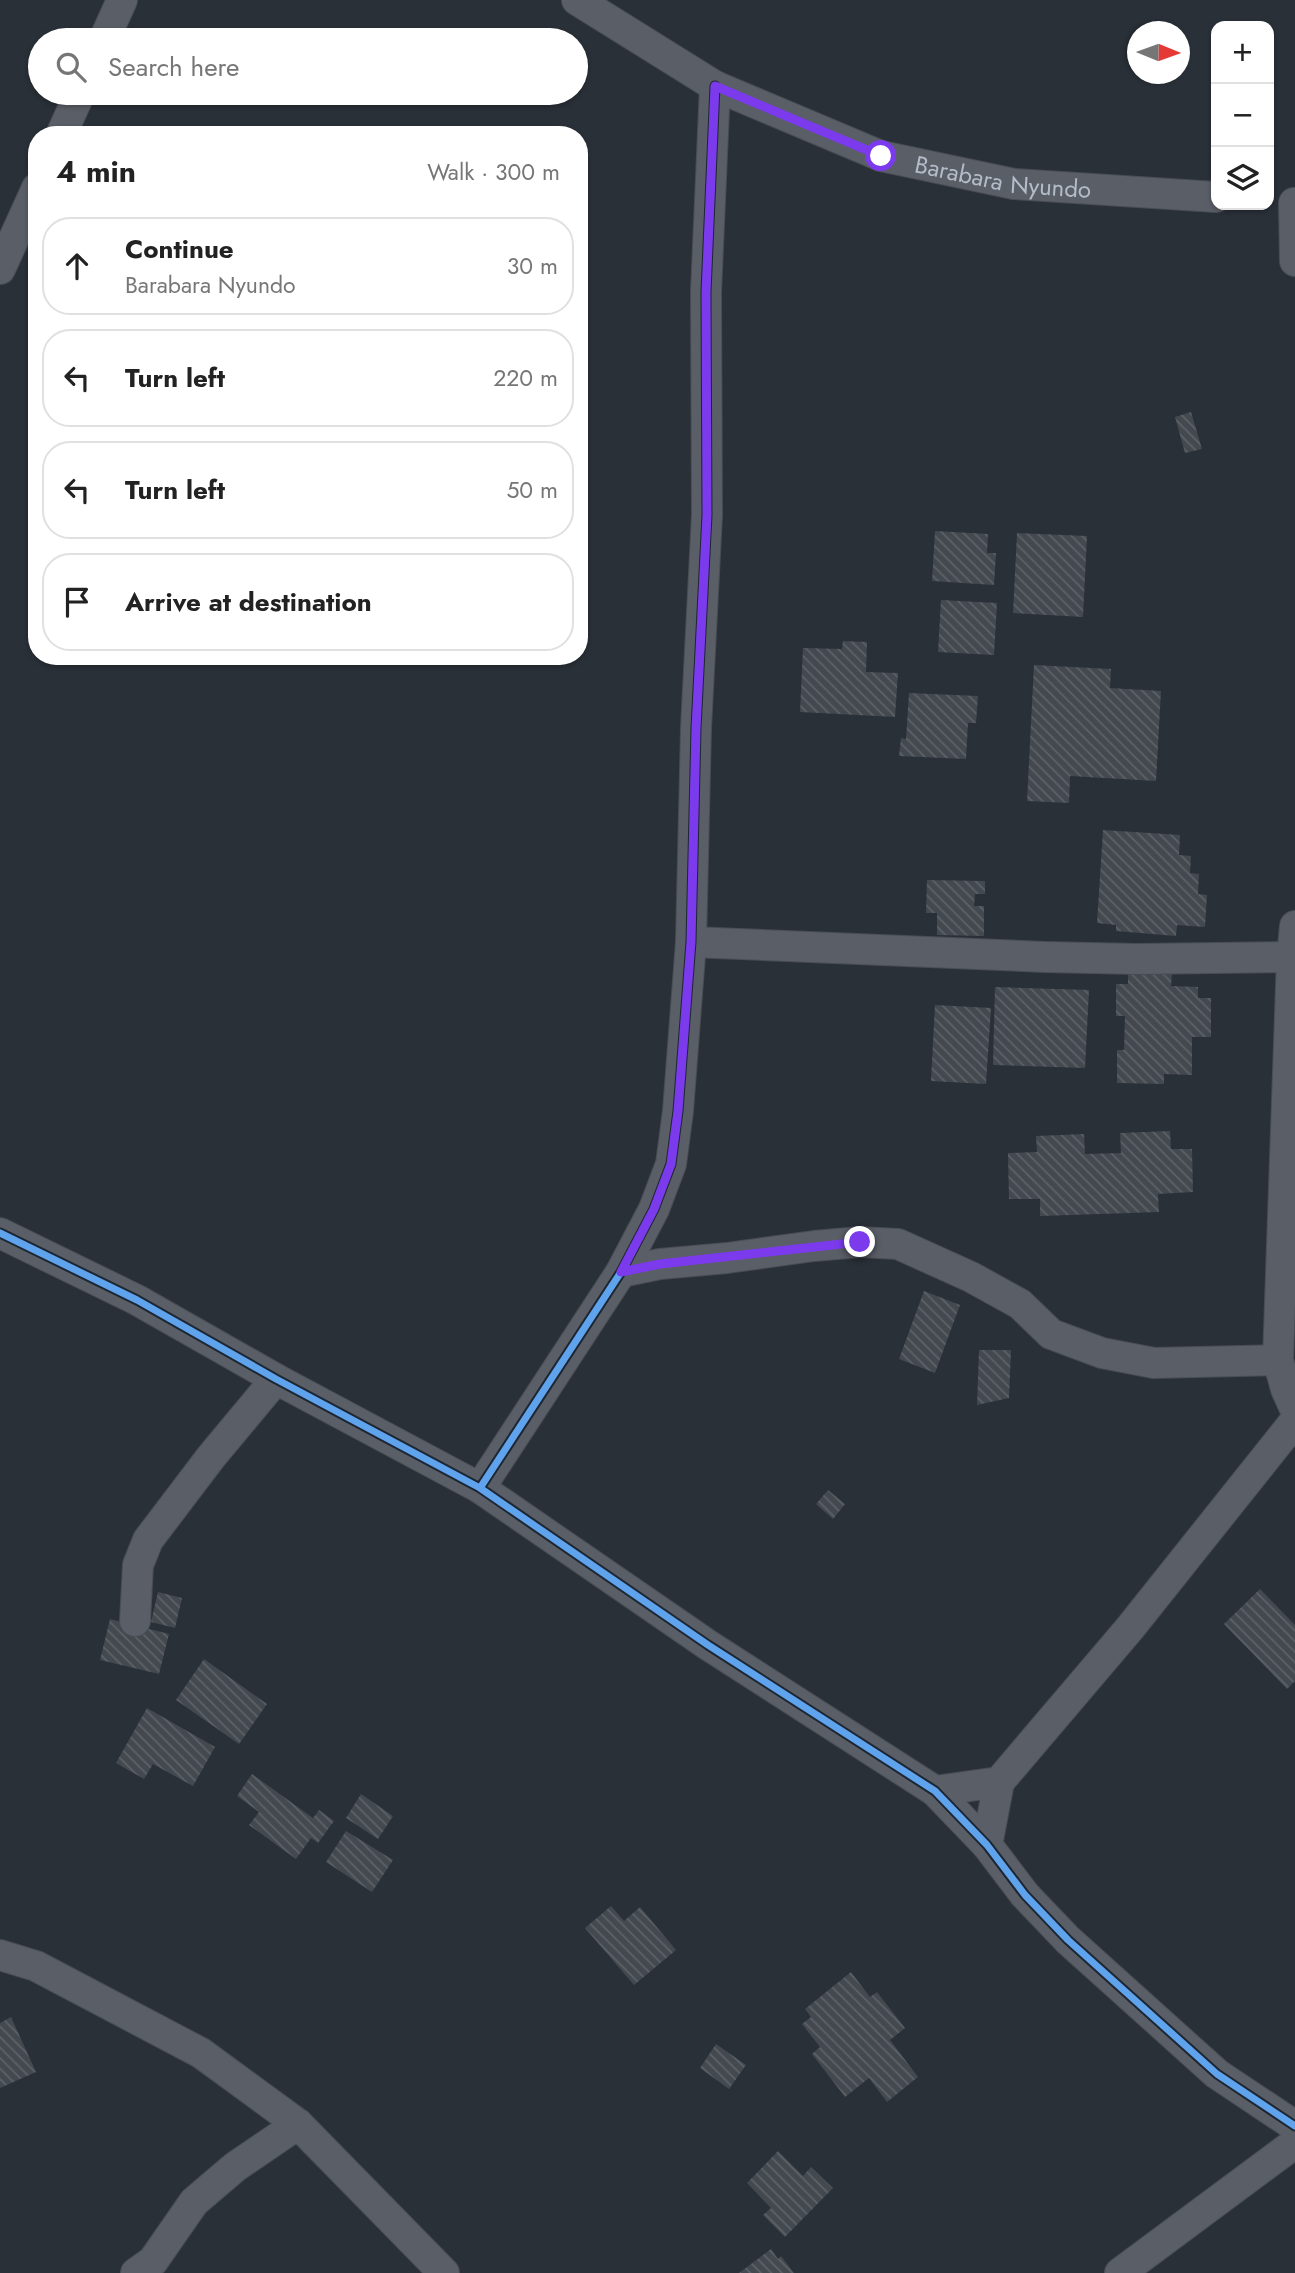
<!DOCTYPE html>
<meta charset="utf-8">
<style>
body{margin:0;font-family:Jost,sans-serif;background:#f2f2f2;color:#222}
.controls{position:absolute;right:21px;top:21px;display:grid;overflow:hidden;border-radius:14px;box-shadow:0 2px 5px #0004}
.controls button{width:63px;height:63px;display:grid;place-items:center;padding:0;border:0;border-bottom:2px solid #e0e0e0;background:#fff;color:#222;font:35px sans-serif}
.compass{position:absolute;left:1127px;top:21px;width:63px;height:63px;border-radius:50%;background:#fff;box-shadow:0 2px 5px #0004;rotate:91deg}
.stop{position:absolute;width:21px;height:21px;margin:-16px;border:5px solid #7c3aed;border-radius:50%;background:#fff}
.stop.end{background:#7c3aed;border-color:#fff;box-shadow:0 2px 7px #0008}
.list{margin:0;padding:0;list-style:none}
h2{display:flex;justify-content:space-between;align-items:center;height:91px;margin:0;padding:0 28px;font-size:30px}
h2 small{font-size:23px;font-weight:400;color:#767676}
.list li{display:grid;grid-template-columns:46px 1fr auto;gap:21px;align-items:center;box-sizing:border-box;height:98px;margin:0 14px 14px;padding:0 14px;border:2px solid #e0e0e0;border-radius:28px}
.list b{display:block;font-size:26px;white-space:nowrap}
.list p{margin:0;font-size:23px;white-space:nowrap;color:#767676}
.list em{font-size:23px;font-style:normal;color:#767676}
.icon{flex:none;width:38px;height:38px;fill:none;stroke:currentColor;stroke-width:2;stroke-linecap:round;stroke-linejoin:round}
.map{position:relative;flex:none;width:1295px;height:2273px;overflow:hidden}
.search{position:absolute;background:#fff;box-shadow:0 2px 5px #0004;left:28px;top:28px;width:560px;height:77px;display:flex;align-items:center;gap:18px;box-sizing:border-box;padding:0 24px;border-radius:38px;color:#767676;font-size:26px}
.panel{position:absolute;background:#fff;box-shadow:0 2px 5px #0004;left:28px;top:126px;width:560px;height:539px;border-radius:28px}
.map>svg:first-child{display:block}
.building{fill:url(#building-back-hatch)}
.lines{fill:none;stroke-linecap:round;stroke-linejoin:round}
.minor-casing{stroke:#484c53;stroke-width:32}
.minor{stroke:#5a5e66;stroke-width:30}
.cycleway-casing{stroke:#1d2633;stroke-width:11}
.cycleway{stroke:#60a3ed;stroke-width:7}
.route{stroke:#7c3aed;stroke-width:9}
.labels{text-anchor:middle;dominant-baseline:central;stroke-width:5;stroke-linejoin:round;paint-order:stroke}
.street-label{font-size:24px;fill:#b4bcc9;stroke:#1d2633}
</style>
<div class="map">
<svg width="1295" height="2273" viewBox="0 0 1295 2273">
<defs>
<pattern id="building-back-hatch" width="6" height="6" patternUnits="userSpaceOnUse" patternTransform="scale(1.75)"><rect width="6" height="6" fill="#444950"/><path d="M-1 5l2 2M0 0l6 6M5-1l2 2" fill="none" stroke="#5d6168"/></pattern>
</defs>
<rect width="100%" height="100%" fill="#2a3038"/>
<path class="building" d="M1191,412L1202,449L1185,453L1175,417Z
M935,531L988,534L987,553H996L994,585L932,581Z
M1017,533L1087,536L1083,617L1013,613Z
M941,600L997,603L994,655L938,652Z
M843,641L867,642L866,672L898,673L895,717L800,712L803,648L842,649Z
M1034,665L1111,669L1110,688L1161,691L1156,781L1070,776L1069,803L1027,801Z
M909,693L978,696L976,723H968L966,759L899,756L901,738L906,739Z
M1103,830L1180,835L1179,855L1191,856L1190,873L1199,874L1198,894L1207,895L1205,927L1177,925L1176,936L1116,931V925L1097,923Z
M927,880L985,881V894H975L974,906H984V936L937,935V913H926Z
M1128,973H1172L1171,986L1198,987V998H1211V1037H1192V1075L1164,1074V1084L1117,1083V1050H1124L1125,1016H1116V984H1128Z
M995,987L1089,990L1085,1068L993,1065Z
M935,1005L991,1008L986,1084L931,1081Z
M1170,1131L1171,1149H1192L1193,1192L1158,1194L1159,1212L1040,1216V1199H1009L1008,1153L1037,1152L1036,1136L1084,1134L1085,1154L1121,1153L1120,1133Z
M924,1291L960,1305L935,1373L899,1359Z
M979,1350H1011L1009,1398L977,1405Z
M828,1490L845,1504L833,1519L816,1504Z
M1260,1589L1295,1625V1681L1287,1689L1224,1624Z
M158,1592L182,1598L175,1628L151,1622Z
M110,1619L169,1634L159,1674L100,1660Z
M204,1659L267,1704L239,1744L176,1700Z
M147,1708L215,1747L193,1786L153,1764L144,1779L116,1763Z
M252,1774L313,1818L319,1810L334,1821L318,1843L311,1838L296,1859L249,1825L259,1812L237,1796Z
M361,1794L393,1816L378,1839L346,1818Z
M346,1831L393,1860L372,1892L326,1862Z
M611,1906L624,1921L640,1907L676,1950L634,1985L585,1928Z
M851,1972L870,1997L877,1992L905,2028L890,2040L918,2077L887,2102L869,2078L845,2097L812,2054L820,2047L802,2024L811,2017L805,2009Z
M11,2017L36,2072L0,2088V2023Z
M716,2044L746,2065L729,2089L700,2068Z
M778,2151L803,2176L811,2167L833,2188L785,2237L763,2215L771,2208L747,2183Z
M771,2249L778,2259L781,2256L794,2273H739Z"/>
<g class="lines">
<defs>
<g id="minor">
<path id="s1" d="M577,0L715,86L881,156L1014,184L1216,197"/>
<path d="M104,40L122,0"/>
<path d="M61,135L80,93"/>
<path d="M1294,203L1295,261"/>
<path d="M0,269L37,188"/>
<path d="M1295,926L1292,957L1278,1360L1286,1389L1295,1409"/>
<path d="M691,942L1045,957L1137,959L1292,957"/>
<path d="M0,1233L137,1300L276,1379L480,1488L708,1645L935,1791L987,1845L1025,1895L1068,1940L1217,2074L1295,2126"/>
<path d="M621,1272L660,1264L727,1258L814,1246L860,1242L898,1244L971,1277L1020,1304L1051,1334L1102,1353L1154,1363L1278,1360"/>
<path d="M480,1488L621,1272L654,1209L671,1164L678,1111L691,942L696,728L707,515L706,292L715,86"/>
<path d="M135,1621L138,1565L148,1540L211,1457L276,1379"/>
<path d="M935,1791L999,1782L1130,1628L1295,1421"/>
<path d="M987,1845L999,1782"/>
<path d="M0,1955L36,1966L201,2053L298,2124L444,2273"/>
<path d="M136,2273L153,2261L194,2202L235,2167L298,2124"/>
<path d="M1120,2273L1295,2143"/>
</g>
</defs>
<use href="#minor" class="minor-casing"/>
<use href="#minor" class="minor"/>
<defs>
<path id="cycleway" d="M0,1233L137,1300L276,1379L480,1488L708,1645L935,1791L987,1845L1025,1895L1068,1940L1217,2074L1295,2126
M480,1488L621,1272L654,1209L671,1164L678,1111L691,942L696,728L707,515L706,292L715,86"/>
</defs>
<use href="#cycleway" class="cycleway-casing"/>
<use href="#cycleway" class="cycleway"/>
</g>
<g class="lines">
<path class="route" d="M860,1242L660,1264L621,1272L654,1209L671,1164L678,1111L691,942L696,728L707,515L706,292L715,86L881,156"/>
</g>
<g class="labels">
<g class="street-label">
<text stroke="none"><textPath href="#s1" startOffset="467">Barabara Nyundo</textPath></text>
</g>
</g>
</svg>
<div class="controls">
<button>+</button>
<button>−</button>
<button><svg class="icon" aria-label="layers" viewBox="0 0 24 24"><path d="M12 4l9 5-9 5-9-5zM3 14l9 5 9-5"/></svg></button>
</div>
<svg class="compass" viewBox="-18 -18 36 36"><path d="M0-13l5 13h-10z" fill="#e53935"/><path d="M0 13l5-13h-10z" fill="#767676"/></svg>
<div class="stop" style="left:881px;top:156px"></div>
<div class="stop end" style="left:860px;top:1242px"></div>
<div class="search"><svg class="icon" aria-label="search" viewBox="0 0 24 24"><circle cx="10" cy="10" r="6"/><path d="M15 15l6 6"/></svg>Search here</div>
<section class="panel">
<h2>4 min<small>Walk · 300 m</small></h2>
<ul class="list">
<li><svg class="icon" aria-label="ahead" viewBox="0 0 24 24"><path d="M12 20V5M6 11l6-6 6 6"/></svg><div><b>Continue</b><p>Barabara Nyundo</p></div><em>30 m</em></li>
<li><svg class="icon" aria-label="left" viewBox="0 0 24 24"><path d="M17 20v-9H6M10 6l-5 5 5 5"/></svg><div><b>Turn left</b></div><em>220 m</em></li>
<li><svg class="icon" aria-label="left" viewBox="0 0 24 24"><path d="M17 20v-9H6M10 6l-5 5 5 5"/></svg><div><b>Turn left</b></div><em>50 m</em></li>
<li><svg class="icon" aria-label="arrive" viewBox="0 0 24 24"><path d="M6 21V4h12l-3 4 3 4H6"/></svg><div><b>Arrive at destination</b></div></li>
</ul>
</section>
</div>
